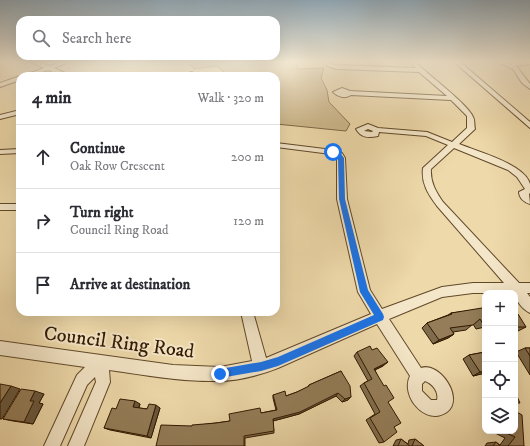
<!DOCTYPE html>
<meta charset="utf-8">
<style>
body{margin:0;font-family:"IM FELL DW Pica",serif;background:#f2f2f3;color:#2b2b33}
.controls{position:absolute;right:12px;bottom:12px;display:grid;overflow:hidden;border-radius:8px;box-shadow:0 4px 16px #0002}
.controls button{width:36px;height:36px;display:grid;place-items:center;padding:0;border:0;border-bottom:1px solid #e1e1e2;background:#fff;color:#2b2b33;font:20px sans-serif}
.stop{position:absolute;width:12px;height:12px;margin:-9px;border:3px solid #1a73e8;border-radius:50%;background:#fff}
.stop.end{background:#1a73e8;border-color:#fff;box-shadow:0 1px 4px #0008}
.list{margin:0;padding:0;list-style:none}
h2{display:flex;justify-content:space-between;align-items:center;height:52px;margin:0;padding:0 16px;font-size:17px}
h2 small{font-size:13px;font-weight:400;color:#7c7c81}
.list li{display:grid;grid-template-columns:26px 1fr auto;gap:12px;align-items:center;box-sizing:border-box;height:64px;padding:0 16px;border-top:1px solid #e1e1e2}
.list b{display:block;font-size:15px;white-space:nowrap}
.list p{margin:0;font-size:13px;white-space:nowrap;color:#7c7c81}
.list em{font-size:13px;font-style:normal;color:#7c7c81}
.icon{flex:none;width:22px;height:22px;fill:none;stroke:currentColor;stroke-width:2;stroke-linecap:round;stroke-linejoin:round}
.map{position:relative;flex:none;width:530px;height:446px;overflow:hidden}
.search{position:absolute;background:#fff;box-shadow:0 4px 16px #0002;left:16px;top:16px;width:264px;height:44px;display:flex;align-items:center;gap:10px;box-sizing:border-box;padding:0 14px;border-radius:12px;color:#7c7c81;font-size:15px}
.panel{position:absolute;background:#fff;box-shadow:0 4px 16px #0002;left:16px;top:72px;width:264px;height:244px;border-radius:12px}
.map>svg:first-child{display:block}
.green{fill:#ceb88d;stroke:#806846}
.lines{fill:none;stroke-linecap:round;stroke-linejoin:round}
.minor-casing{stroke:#61492a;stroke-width:2}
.minor{fill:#f4e6c8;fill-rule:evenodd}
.wall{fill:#7f6c4c;stroke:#321900}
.shaded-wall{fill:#68583e;stroke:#321900}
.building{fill:#947d58;stroke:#321900}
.route{fill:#1a73e8}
.labels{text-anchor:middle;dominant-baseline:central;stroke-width:4;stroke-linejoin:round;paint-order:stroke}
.near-street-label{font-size:20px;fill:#321900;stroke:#f4e6c8}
</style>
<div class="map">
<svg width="530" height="446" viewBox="0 0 530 446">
<rect width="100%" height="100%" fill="#eed9aa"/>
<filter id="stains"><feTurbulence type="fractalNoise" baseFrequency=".005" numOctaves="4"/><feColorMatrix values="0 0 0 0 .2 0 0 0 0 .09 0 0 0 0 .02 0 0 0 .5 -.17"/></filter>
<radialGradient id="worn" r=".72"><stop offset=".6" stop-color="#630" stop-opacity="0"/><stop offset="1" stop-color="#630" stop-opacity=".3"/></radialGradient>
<path class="green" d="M197,61H298L297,69L324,68L321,78L327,90L329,102L350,124L346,131L276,124V76H228L217,66L194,69L188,62Z"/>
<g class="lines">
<defs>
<path id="minor" d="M29,61H36L49,66L65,61H71L54,68L71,76H63L48,70L30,76H22L44,68Z
M326,61H330L331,64L336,65L416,68L409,61H414C426,73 469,105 473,117C475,120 474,125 475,129L459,144C476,151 525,164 530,184C530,187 530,190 530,193L529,194L530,204C525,203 519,198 519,192L525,189L517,177L508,170L454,148L431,169C430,182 436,192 443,202L519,283H530V293H527L530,297V313C523,310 515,300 515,293H473L442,297L389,319L421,368C439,361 465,398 447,412C426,427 400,396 410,376L377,324L278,368C260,375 238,381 218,381C182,382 145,375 109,370L110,382L84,446H68L96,382L95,377L87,385L60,446H44L77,375L85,367L0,355V341L173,365L220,367L252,361L241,312H253L266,358L371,314L358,292L337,199V158L331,154L276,147V143L333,150L342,153L345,158L347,199L370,290L382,309L442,287L473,283H504L437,206C428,194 421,183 423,168L448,145L426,136L379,132L378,136C369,138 361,138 356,129L368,124L378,128L427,132L452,142L467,128V116L451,100L351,95C345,99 338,97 333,92L342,88L350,91L447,96L419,72L336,69L327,66ZM368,129L373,131L372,132L364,131ZM425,381C433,384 439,392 437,400H431L422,391V384Z
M453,61H459L530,122V128Z
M494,61H501L509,64L530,61V64L514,66L517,67L530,84V89L522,83L513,69Z
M192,72L198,76H175Z
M20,76V80L0,87V83Z
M20,110V114L0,119V115Z
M20,149V153L0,154V150Z
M0,204H20V210H0Z"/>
</defs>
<use href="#minor" class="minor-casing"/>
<use href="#minor" class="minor"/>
</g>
<path class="wall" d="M485,309V327L476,329L473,324L466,330L453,332L454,334L448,338L433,344L422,328L427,323L448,315L451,313Z
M515,314L526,327L518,331H515Z
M525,348H530V375L516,352Z
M357,352L383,366L375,370L388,402L394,427L384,442L379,443L366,420L375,414L360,386L364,383L368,381L354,356Z
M485,352V373L473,376L463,359L469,355Z
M341,371L351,397L348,400L342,402L336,396L299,414L273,421L274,433L245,438V446H156L192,426L216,423L230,421L261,413L276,410L273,398V395L286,396L297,392L308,387L309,385Z
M44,394L39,403L43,404L33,424L13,421L3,419Z
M140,404L139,408L147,409L160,408L151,438L110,430L104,428L116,409Z
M495,431H515L524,446H485L487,443L496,442L500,445L505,438L495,433Z
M401,439L408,444L409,440L415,439L424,446H393L396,440Z"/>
<path class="shaded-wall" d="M454,334L448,338L433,344L439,340Z
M388,362L383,366L370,372L374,369Z
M485,371V373L473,376L480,372Z
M11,386L20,389L2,419H0V403Z
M35,391L44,394L39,403L43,404L33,424L24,422L30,401Z
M338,393L336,396L299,414L273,421V419Z
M351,397L348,400L342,402L345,399Z
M135,401L140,404L138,409L133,407Z
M156,405L160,408L151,438L147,436Z"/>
<path class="building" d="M482,308L483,310L485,309V324H483L480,319L473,325L450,328L454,334L439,340L427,323L452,314L451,313Z
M515,314H518L526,327H515Z
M370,346L372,350L377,348L388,362L374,369L384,386L386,385L394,398L388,402L401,423L394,427L397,432L384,442L370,418L380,412L364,383L372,379L357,352Z
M525,348H530V356Z
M485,352V371L480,372L469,355Z
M341,371L350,386L351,397L345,399L338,393L300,412L273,419L274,431L244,436V446H156L161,425L192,426V425L216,423L230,421L229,414L260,408L261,413L277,410L273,395L285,391L286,396L297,392L309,386V385Z
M0,384L11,386L0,403Z
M21,389L35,391L30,401H34L24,422L3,419Z
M515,392L520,403H515Z
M120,399L135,401L133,407L147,409L149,404L156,405L147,436L104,428L112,408L116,409Z
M515,411L522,415L524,446H508L515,437L504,432V431H515Z
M401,439L410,446H398Z
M415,439L424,446H412Z
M496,442L500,446H493Z"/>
<linearGradient id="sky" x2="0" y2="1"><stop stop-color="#91a9b8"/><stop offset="0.5" stop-color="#f7eed9"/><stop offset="1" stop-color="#f7eed9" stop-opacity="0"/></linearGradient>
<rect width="530" height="123" fill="url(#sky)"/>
<path class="route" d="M331,151L341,154L344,158L345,199L368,290L383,314L384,317L383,320L278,366L261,371L220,378L217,377L215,374L217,370L220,369L261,362L278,357L374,315L360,292L339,199L338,158L337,156L331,153Z"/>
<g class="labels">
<g class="near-street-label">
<text transform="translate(119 343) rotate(7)">Council Ring Road</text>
</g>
</g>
<rect width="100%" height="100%" filter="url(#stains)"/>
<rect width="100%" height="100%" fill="url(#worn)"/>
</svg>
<div class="controls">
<button>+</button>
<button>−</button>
<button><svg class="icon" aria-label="locate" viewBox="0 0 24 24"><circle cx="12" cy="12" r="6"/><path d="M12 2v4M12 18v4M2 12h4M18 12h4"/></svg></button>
<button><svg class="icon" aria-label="layers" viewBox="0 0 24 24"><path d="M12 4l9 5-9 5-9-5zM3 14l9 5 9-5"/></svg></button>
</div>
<div class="stop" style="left:333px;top:152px"></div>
<div class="stop end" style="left:220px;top:374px"></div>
<div class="search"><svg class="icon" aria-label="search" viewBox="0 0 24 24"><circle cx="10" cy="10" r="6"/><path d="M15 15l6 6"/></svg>Search here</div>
<section class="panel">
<h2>4 min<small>Walk · 320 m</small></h2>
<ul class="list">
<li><svg class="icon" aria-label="ahead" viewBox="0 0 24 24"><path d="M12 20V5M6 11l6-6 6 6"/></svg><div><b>Continue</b><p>Oak Row Crescent</p></div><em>200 m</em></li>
<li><svg class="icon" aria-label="right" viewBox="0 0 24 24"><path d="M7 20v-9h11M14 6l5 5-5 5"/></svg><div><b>Turn right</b><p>Council Ring Road</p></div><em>120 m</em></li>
<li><svg class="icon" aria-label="arrive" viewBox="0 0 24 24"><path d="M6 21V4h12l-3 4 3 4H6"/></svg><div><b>Arrive at destination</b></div></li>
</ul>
</section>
</div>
